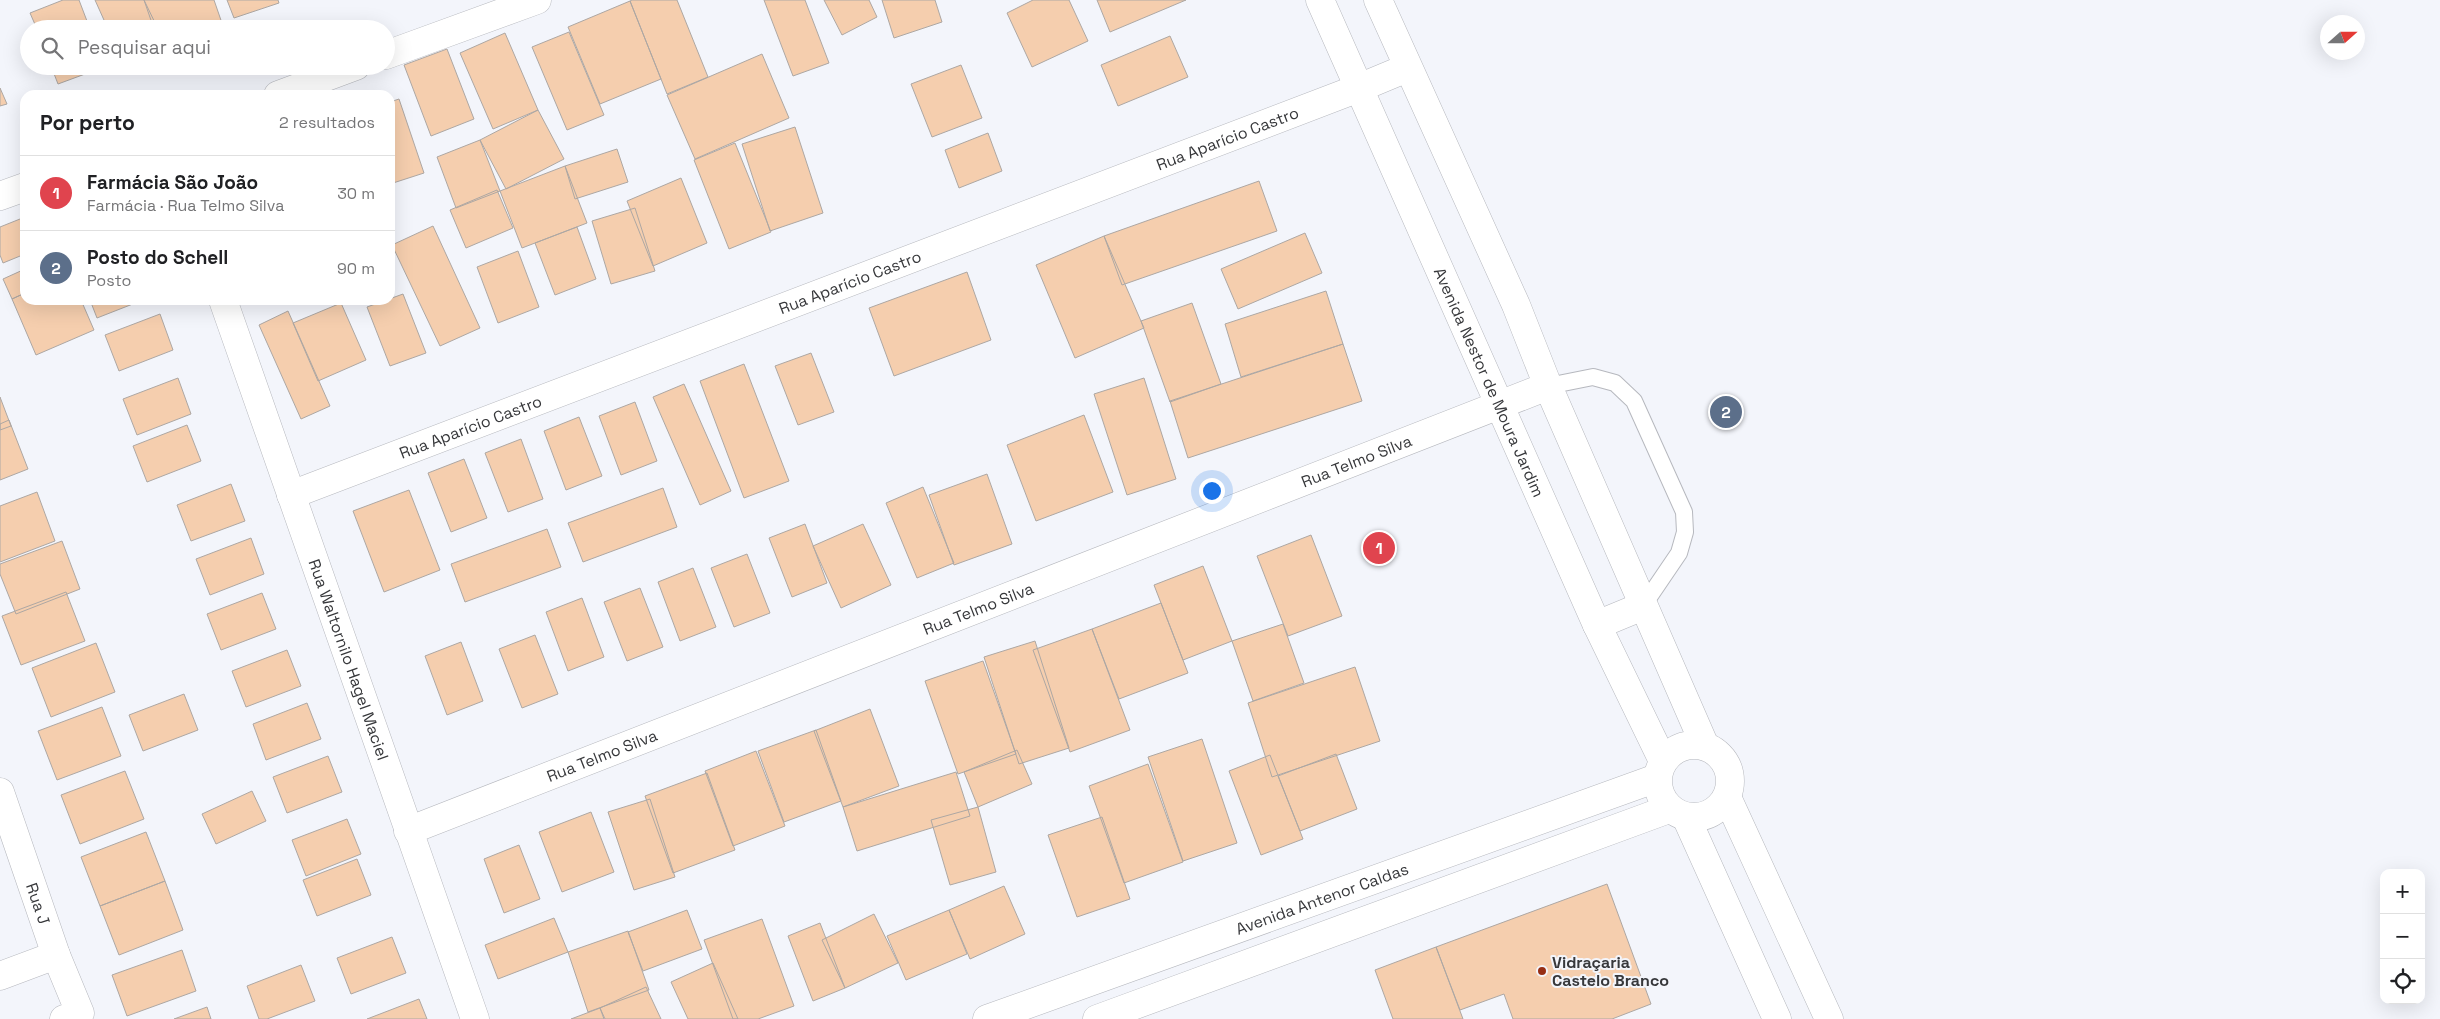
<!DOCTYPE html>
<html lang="pt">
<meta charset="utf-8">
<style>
body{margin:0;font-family:"Space Grotesk",sans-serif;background:#f2f2f2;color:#202124}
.controls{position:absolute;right:15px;bottom:15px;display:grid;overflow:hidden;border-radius:10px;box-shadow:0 5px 20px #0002}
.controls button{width:45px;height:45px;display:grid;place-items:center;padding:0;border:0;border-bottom:1px solid #e0e0e0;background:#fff;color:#202124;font:25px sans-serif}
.compass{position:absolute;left:2320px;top:15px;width:45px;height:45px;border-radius:50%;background:#fff;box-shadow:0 5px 20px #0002;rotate:69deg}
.you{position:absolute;left:1211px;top:490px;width:18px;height:18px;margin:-12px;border:4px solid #fff;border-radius:50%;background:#1a73e8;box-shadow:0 0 0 8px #1a73e833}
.badge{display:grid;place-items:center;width:32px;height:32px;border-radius:50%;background:#7c3aed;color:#fff;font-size:16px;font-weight:700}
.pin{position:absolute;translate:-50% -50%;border:2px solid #fff;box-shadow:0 1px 5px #0006}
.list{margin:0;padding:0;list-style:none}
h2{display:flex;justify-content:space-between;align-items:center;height:65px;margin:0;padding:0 20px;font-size:21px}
h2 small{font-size:16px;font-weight:400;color:#757577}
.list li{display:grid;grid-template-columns:32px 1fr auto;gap:15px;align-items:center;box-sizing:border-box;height:75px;padding:0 20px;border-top:1px solid #e0e0e0}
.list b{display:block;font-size:19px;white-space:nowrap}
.list p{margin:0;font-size:16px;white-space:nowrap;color:#757577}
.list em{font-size:16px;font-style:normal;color:#757577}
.icon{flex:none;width:28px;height:28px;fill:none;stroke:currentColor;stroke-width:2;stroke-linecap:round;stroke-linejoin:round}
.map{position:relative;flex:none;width:2440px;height:1019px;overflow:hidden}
.search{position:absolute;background:#fff;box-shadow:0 5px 20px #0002;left:20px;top:20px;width:375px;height:55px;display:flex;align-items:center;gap:12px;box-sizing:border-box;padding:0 18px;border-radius:28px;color:#757577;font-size:19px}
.panel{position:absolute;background:#fff;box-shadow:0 5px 20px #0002;left:20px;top:90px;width:375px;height:215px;border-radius:15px}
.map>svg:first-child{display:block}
.building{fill:#f5ceae;stroke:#ada7a3}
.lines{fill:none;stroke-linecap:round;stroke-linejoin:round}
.service-casing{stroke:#b6b8be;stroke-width:18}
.minor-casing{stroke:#b6b8be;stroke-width:29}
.tertiary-casing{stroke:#b6b8be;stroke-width:29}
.primary-casing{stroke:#b6b8be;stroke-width:29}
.service{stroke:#fff;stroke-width:16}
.minor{stroke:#fff;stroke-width:28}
.tertiary{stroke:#fff;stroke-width:28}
.primary{stroke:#fff;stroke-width:28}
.poi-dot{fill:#962e14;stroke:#f3f5fb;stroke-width:2}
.labels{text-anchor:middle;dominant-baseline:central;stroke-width:4;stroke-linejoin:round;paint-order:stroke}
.street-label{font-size:16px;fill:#37383b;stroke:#f3f5fb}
.poi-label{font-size:16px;font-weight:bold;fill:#37383b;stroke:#f3f5fb;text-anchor:start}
</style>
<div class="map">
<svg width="2440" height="1019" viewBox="0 0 2440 1019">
<rect width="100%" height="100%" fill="#f3f5fb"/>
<path class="building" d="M63,0H79L90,29H37L30,13Z
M95,0H144L158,29H108Z
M144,0H214L224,29H154Z
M227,0H278L279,3L234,18Z
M632,0H677L708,77L667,94L630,1Z
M764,0H805L829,63L793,76Z
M824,0H869L877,17L842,35Z
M882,0H935L942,22L894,38Z
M1033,0H1069L1088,41L1032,67L1007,13Z
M1097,0H1186L1110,32Z
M630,1L661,79L600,104L568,27Z
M569,32L604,115L567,130L532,47Z
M505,33L538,110L493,129L460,53Z
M1170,36L1188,77L1118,106L1101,65Z
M447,49L474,119L431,136L404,65Z
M762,54L789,118L695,159L667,95Z
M961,65L982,118L932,137L911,84Z
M51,66H104V67L58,84Z
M0,88L7,104L0,106Z
M399,99L424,173L390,184V102Z
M538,110L564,159L506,189L480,140Z
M795,127L823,213L770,231L742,144Z
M988,133L1002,171L959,188L945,150Z
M480,140L500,191L456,208L437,157Z
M735,143L771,232L729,249L694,160Z
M617,149L628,182L575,199L565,166Z
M565,166L587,223L522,248L500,191Z
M681,178L707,243L653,266L627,201Z
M1259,181L1277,231L1122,285L1104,236Z
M497,190L513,228L466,248L450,210Z
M635,208L655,271L611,284L592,221Z
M25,217V254L3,263L0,255V227Z
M433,226L480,328L440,346L392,245Z
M577,227L596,279L555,295L535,243Z
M1305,233L1322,273L1238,309L1221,269Z
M1104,236L1144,328L1075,358L1036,265Z
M518,251L539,307L498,323L477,267Z
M25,269V293L12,299L3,279Z
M967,272L991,340L894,376L869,308Z
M1326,291L1343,344L1241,377L1225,324Z
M25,293V300H81L94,330L36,355L12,299Z
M403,294L426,353L390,366L367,307Z
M90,300H143L97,318Z
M341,303L366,360L318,381L293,323Z
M1192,303L1221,384L1170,402L1141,321Z
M288,311L330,406L301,419L259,325Z
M160,314L173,350L119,371L105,335Z
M1343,344L1362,401L1188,458L1170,401Z
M811,353L834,412L798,425L775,366Z
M744,364L789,481L744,498L700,381Z
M178,378L191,414L137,435L123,399Z
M1144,378L1176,479L1127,495L1094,394Z
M684,384L731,491L700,505L653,397Z
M0,397L11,426L0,430Z
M635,402L657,461L621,475L599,416Z
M1084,415L1113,492L1036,521L1007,445Z
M579,417L602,476L566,490L544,431Z
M9,420L28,469L0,480V424Z
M187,425L201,461L147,482L133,446Z
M521,439L543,499L508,512L485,453Z
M464,459L487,518L451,532L428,473Z
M987,474L1012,544L954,565L929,495Z
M231,484L245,521L191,541L177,505Z
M923,487L954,563L917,578L886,503Z
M663,488L677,527L583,562L568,523Z
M409,490L440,570L384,592L353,511Z
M37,492L55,541L0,562V506Z
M805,524L827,583L792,597L769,538Z
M863,524L891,585L841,608L813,546Z
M547,529L561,567L465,602L451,564Z
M1311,535L1342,616L1288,636L1257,556Z
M251,538L264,574L210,595L196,559Z
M62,541L80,589L16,614L0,574V564Z
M747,554L770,613L734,627L711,568Z
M1203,566L1232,641L1183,660L1154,585Z
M693,568L716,627L680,641L658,582Z
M640,588L663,647L627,661L604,602Z
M66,592L85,641L21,665L2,616Z
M262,593L276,629L221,650L207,614Z
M582,598L604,657L568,671L546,612Z
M1161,603L1188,673L1119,699L1092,629Z
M1283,624L1304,683L1253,701L1232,641Z
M1092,629L1130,730L1070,752L1033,650Z
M535,635L558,694L522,708L499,649Z
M1035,641L1069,748L1019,764L984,657Z
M461,642L483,701L447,715L425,656Z
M96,643L115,692L51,717L32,668Z
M287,650L301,686L246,707L232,671Z
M983,661L1016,754L958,774L925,681Z
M1355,667L1380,741L1272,777L1248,703Z
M184,694L198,730L143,751L129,715Z
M307,703L321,739L266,760L253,724Z
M102,707L121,756L57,780L38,731Z
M870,709L899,786L843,807L814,731Z
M816,730L841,801L784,822L758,751Z
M1202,739L1237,843L1183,861L1148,757Z
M1017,750L1032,784L978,807L964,772Z
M756,751L785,826L733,846L705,771Z
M1336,754L1357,809L1300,831L1278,776Z
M1270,755L1303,839L1261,855L1229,771Z
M328,756L342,792L287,813L273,777Z
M1148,764L1183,862L1124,883L1089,786Z
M125,771L144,819L80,844L61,795Z
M956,772L970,816L857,851L843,807Z
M707,773L735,850L673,873L645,796Z
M252,791L266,821L216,844L202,814Z
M650,799L675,877L634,890L608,812Z
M978,807L996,872L950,885L931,820Z
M591,812L614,872L562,892L539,832Z
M1102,817L1130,899L1077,917L1048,835Z
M347,819L361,854L306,876L292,840Z
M146,832L165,881L100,906L81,857Z
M519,845L540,899L504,913L484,859Z
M357,859L371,895L317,916L303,880Z
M165,881L183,930L119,955L100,906Z
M1607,884L1651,1004L1612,1019H1513L1504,994L1460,1010L1436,947Z
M1004,886L1025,934L970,959L949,910Z
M687,910L702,949L643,971L628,932Z
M949,910L967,954L906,980L887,936Z
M874,914L898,963L845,988L822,940Z
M554,918L568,952L498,979L485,945Z
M762,919L794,1006L758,1019H733L704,940Z
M820,923L845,988L813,1001L788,936Z
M628,931L649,990L588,1012L568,952Z
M392,937L406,973L351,994L337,958Z
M1436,947L1463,1019H1393L1375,970Z
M182,950L196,991L127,1016L112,975Z
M713,963L738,1019H688L671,982Z
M301,965L315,1001L267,1019H259L247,986Z
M646,987L661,1019H605L600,1008Z
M419,999L427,1019H367Z
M207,1007L211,1019H174Z
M600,1008L604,1019H571Z"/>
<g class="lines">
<defs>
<path id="service" d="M1548,386L1593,377L1615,383L1634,401L1684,512L1685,532L1679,553L1643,606"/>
<g id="minor">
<path d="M386,55L537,0"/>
<path d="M278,95L356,66"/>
<path d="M0,196L25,187"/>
<path id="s1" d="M223,300L475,1019"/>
<path id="s2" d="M291,495L1359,88L1407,68"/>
<path id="s3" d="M0,792L56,955L80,1013L64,1019"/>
<path id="s4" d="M408,831L1548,386"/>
<path d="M0,976L56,955"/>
</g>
<g id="tertiary">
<path id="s5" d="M987,1019L1657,778"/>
<path d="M1097,1019L1669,809"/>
</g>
<g id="primary">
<path id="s6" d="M1320,0L1597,625L1663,761"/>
<path d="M1378,0L1516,305L1548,386L1705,746"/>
<path d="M1597,625L1643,606"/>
<circle cx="1694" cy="781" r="36"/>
<path d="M1727,797L1829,1019"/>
<path d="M1686,817L1777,1019"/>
</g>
</defs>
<use href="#service" class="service-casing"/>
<use href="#minor" class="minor-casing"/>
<use href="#tertiary" class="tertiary-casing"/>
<use href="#primary" class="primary-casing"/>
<use href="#service" class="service"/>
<use href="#minor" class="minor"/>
<use href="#tertiary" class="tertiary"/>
<use href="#primary" class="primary"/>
</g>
<circle class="poi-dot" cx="1542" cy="971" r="5"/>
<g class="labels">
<g class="street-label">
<text stroke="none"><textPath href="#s2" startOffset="1002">Rua Aparício Castro</textPath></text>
<text stroke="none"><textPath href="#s2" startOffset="598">Rua Aparício Castro</textPath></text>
<text stroke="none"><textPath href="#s6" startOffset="418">Avenida Nestor de Moura Jardim</textPath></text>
<text stroke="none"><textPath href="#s2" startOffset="192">Rua Aparício Castro</textPath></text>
<text stroke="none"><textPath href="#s4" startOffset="1018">Rua Telmo Silva</textPath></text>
<text stroke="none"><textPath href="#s4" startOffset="612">Rua Telmo Silva</textPath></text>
<text stroke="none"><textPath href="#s1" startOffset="381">Rua Waltornilo Hagel Maciel</textPath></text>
<text stroke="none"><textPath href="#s4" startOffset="208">Rua Telmo Silva</textPath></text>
<text stroke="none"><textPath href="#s5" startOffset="356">Avenida Antenor Caldas</textPath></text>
<text stroke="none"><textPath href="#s3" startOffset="118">Rua J</textPath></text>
</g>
<g class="poi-label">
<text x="1552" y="962">Vidraçaria<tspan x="1552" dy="18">Castelo Branco</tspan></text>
</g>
</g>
</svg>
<div class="controls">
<button>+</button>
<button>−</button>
<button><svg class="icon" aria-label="locate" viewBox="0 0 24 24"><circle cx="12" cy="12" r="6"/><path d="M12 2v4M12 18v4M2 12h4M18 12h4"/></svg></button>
</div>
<svg class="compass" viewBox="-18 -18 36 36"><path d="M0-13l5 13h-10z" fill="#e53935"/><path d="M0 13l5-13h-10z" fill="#757577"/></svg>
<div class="you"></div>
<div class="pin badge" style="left:1379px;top:548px;background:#e0444e">1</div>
<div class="pin badge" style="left:1726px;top:412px;background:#5c6f8a">2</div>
<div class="search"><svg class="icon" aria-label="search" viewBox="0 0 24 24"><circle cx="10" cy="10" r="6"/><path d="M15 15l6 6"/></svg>Pesquisar aqui</div>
<section class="panel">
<h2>Por perto<small>2 resultados</small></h2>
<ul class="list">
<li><span class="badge" style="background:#e0444e">1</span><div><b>Farmácia São João</b><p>Farmácia · Rua Telmo Silva</p></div><em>30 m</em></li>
<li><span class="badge" style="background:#5c6f8a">2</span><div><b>Posto do Schell</b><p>Posto</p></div><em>90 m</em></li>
</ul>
</section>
</div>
